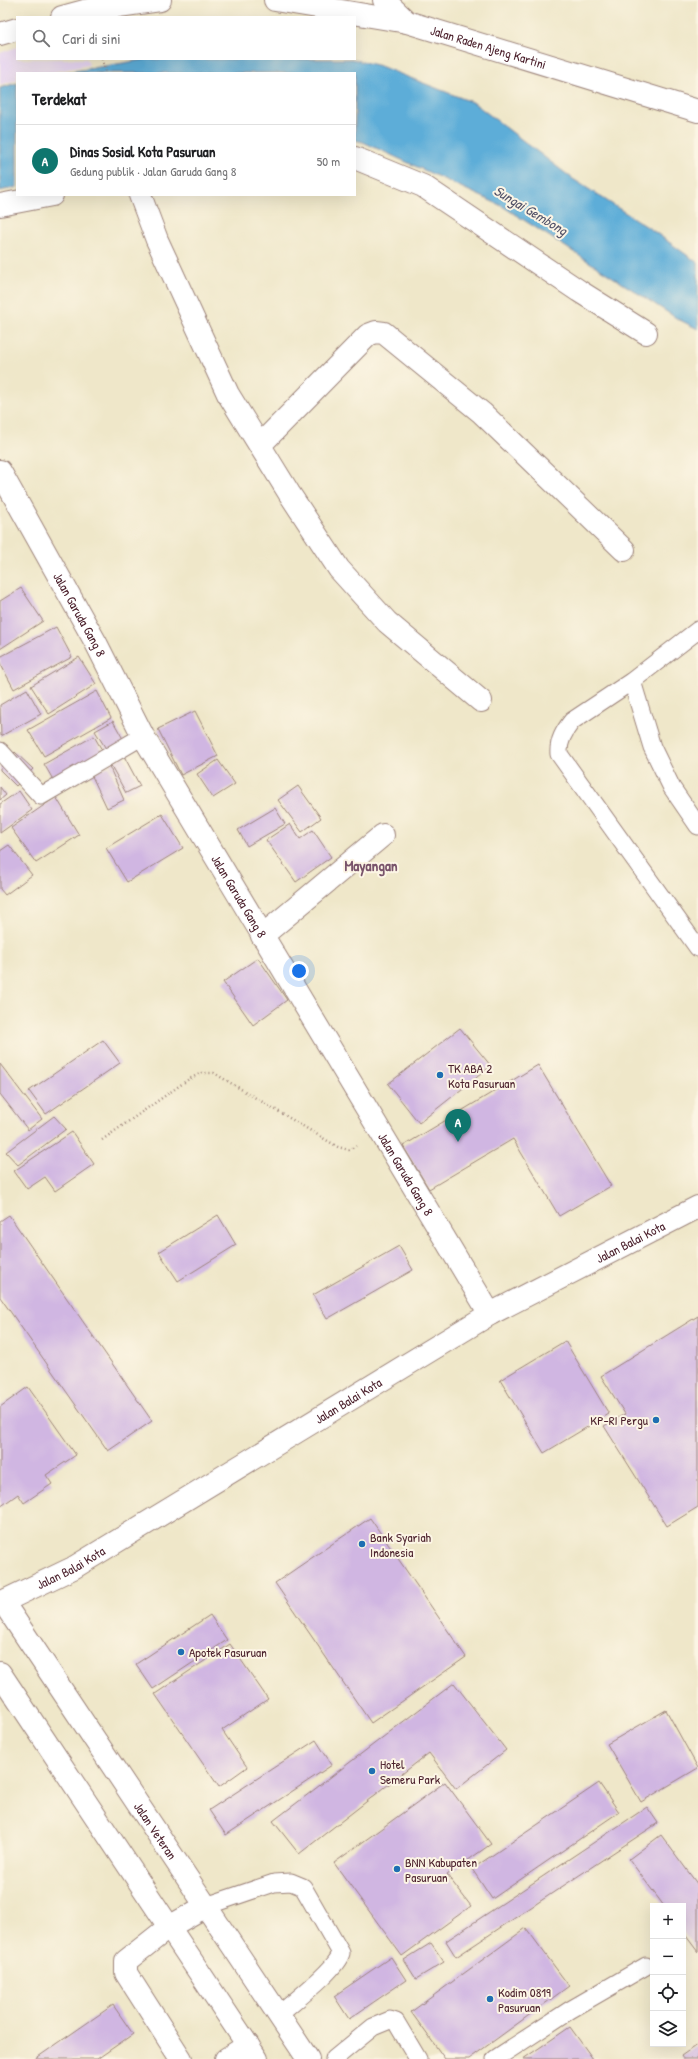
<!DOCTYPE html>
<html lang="id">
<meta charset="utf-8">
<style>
body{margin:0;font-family:"Patrick Hand",sans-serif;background:#f2f2f2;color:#202124}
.controls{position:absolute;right:12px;bottom:12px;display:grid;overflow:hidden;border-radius:0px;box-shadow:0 4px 16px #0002}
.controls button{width:36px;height:36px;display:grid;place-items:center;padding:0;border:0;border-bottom:1px solid #e0e0e0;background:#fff;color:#202124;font:20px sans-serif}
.you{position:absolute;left:299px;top:971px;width:14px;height:14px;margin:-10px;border:3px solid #fff;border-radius:50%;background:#1a73e8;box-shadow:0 0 0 6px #1a73e833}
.badge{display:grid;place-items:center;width:26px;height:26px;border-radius:50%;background:#0f766e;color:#fff;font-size:13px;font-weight:700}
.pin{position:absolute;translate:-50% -33px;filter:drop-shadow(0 1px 2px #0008)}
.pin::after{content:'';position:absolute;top:21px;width:14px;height:12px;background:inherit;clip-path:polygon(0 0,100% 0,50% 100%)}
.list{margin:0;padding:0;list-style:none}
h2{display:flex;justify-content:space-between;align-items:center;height:52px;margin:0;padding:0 16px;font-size:17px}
h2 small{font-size:13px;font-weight:400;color:#757577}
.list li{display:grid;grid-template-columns:26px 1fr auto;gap:12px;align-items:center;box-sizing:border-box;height:72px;padding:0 16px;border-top:1px solid #e0e0e0}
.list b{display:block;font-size:15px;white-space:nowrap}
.list p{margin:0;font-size:13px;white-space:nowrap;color:#757577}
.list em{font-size:13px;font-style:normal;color:#757577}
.icon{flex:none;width:22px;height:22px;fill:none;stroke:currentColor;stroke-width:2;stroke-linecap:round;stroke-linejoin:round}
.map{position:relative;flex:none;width:698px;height:2059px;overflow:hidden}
.search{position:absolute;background:#fff;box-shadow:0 4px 16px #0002;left:16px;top:16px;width:340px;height:44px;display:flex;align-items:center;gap:10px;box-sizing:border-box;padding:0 14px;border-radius:0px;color:#757577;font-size:15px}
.panel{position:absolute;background:#fff;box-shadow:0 4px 16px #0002;left:16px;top:72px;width:340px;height:124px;border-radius:0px}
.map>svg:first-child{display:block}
.built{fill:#e5d3f1}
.water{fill:#5dadd8;stroke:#546682}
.building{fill:#d0b6e2}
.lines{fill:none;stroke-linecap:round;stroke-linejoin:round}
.lane-casing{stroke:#9c837a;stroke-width:19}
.street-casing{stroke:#9c837a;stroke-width:24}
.secondary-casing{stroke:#9c837a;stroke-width:24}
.primary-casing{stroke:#9c837a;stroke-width:24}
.highway-casing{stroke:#9c837a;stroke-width:24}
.path{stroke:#9c837a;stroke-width:2.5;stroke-dasharray:1 3;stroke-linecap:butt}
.lane{stroke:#fff;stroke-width:17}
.street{stroke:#fff;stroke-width:22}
.secondary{stroke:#fff;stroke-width:22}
.primary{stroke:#fff;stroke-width:22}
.highway{stroke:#fff;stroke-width:22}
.poi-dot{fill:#1f6fb2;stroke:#fcf5e5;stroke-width:1.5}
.labels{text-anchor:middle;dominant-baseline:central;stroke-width:4;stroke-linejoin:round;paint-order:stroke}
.street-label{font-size:13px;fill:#4a1f2b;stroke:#fcf5e5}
.poi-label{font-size:13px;fill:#4a1f2b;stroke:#fcf5e5;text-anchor:start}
.water-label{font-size:14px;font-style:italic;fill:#515168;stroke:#fcf5e5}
.quarter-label{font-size:15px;font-weight:bold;fill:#79546b;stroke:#fcf5e5}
</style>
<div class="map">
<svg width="698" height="2059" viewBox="0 0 698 2059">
<rect width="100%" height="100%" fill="#fcf5e5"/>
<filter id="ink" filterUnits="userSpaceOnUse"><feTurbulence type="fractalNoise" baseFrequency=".025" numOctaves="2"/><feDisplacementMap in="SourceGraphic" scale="8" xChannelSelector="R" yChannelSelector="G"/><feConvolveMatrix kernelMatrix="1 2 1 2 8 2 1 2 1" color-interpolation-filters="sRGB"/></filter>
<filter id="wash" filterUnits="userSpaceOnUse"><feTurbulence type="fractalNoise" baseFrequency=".012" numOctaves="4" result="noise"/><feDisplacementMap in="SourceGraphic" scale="16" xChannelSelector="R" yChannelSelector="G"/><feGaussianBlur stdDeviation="0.9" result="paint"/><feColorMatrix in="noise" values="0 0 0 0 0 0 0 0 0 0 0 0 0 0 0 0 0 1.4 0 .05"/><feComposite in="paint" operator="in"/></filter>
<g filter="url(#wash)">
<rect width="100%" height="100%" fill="#efe7c9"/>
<path class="built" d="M17,47V59H87L89,65L48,73H17V80L0,85V53Z"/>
<path class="water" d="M147,59H352L380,66L474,103L573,179L652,230L698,263V329L678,319L502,206L363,142L355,140V73H63Z
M17,83V187L0,191V88Z"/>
<g id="blocks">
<path class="building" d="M21,588L43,621L0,649V601Z
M56,627L72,657L14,689L0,663V657Z
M79,657L96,684L49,714L31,686Z
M27,689L41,714L1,736L0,705Z
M97,691L111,718L44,756L28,730Z
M195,711L218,756L181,775L158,729Z
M113,721L127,746L110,755L95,731Z
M94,736L107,759L55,783L44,764Z
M15,752L33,769L16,786L0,770V768Z
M124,756L140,786L126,793L110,764Z
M218,760L235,784L213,798L197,774Z
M109,766L124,800L107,808L91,774Z
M298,786L321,818L302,832L278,800Z
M0,787L6,795L0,800Z
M19,791L32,810L0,833V804Z
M56,797L79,835L36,863L11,828Z
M275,808L285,824L247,846L238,830Z
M162,814L183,848L127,882L106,848Z
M290,824L300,839L313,830L331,857L296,882L266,840Z
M9,845L32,875L5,895L0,889V851Z
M258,958L287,1000L253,1025L223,982Z
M460,1028L491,1066L419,1123L388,1084Z
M103,1040L120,1063L46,1114L29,1091Z
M0,1064L42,1119L28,1130L0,1094Z
M538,1065L611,1186L559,1216L513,1139L429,1189L403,1146Z
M54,1116L66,1129L18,1165L6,1152Z
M72,1132L94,1164L55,1191L45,1177L27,1189L14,1171Z
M9,1215L152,1421L108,1451L0,1297V1221Z
M218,1215L236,1245L178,1281L159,1252Z
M399,1246L413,1270L327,1319L313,1295Z
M698,1316V1507L667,1526L604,1426L625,1414L601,1376Z
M565,1341L609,1414L544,1453L500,1380Z
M28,1387L76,1455L46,1475L52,1484L24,1503L18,1494L0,1507V1407Z
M370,1518L466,1657L371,1723L275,1583Z
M210,1615L227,1640L153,1689L136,1664Z
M230,1644L268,1699L222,1730L247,1767L219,1787L155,1694Z
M454,1683L506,1750L456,1789L429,1753L299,1854L273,1821Z
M666,1710L698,1768L641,1802L607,1744Z
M316,1740L332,1765L226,1835L209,1810Z
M445,1782L491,1844L447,1875L471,1906L402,1956L334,1863Z
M599,1783L619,1812L492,1899L472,1869Z
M647,1807L658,1823L456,1957L446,1941Z
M661,1835L698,1885V1952L683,1932V1906H664L629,1859Z
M526,1928L569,1986L469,2059H445L411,2012Z
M431,1943L444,1962L416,1979L404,1960Z
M391,1957L406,1980L349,2019L334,1996Z
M113,2005L133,2034L97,2059H35Z
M570,2027L593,2059H523Z
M698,2044V2059H683L681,2056Z"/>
</g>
</g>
<g filter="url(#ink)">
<use href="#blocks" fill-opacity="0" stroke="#9c837a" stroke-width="1"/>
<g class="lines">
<defs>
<path id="lane" d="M698,630L632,681L572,721C564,731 558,741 559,754L698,948
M632,681L652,747L672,788L698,826
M0,751L41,796L143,736
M206,1906L274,1883L291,1882L303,1887L341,1953C336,1970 293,2002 279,2015
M334,2059L373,2027L390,2020L396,2022L418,2059
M495,2059L570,2010L646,1966"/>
<g id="street">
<path d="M355,158L423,186L579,291L646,333"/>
<path d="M140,195L157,240L228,394L289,493L339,569L387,622L481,701"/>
<path d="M0,205L52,195"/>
<path d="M260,445L368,335L376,332L384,333L482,413L624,550"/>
<path id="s1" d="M0,471L96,643L143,736L490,1314"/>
<path d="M262,936L383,835"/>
<path d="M181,2059L126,1973V1961L169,1927L206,1906"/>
<path d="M226,2059L248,2045"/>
</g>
<path id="secondary" d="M384,0L407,22"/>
<g id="primary">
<path id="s2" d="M275,0L407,22L698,111"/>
<path d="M62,17L84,11L160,0"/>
<path d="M0,34L17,29"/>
</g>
<g id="highway">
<path id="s3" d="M3,1602L308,2059"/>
<path id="s4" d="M0,1603L73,1568L490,1314L698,1207"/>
<path d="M0,1673L257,2059"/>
</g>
</defs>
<use href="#lane" class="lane-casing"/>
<use href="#street" class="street-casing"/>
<use href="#secondary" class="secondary-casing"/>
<use href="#primary" class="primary-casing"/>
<use href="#highway" class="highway-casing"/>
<path class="path" d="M102,59L106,73
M102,1140L189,1079L202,1073H214L338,1147L349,1150L356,1146"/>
<use href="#lane" class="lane"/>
<use href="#street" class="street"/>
<use href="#secondary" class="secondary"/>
<use href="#primary" class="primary"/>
<use href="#highway" class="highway"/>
</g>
</g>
<g class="poi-dot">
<circle cx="440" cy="1075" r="4"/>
<circle cx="656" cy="1420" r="4"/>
<circle cx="362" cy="1544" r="4"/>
<circle cx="181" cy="1652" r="4"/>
<circle cx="372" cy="1771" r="4"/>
<circle cx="397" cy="1869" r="4"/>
<circle cx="490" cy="1999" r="4"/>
</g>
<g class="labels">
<g class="street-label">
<text stroke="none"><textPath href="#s2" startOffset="219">Jalan Raden Ajeng Kartini</textPath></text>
<text stroke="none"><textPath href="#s1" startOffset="164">Jalan Garuda Gang 8</textPath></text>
<text stroke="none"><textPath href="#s1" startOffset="488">Jalan Garuda Gang 8</textPath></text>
<text stroke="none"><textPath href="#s1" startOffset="812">Jalan Garuda Gang 8</textPath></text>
<text stroke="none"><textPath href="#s4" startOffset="727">Jalan Balai Kota</textPath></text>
<text stroke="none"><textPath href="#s4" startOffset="403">Jalan Balai Kota</textPath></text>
<text stroke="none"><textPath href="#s4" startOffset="79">Jalan Balai Kota</textPath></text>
<text stroke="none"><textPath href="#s3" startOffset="275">Jalan Veteran</textPath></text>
</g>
<g class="poi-label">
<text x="448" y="1068">TK ABA 2<tspan x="448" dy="15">Kota Pasuruan</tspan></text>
<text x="648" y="1420" text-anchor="end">KP-RI Pergu</text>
<text x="370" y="1537">Bank Syariah<tspan x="370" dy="15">Indonesia</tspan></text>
<text x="189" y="1652">Apotek Pasuruan</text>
<text x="380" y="1764">Hotel<tspan x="380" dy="15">Semeru Park</tspan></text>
<text x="405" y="1862">BNN Kabupaten<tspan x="405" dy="15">Pasuruan</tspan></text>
<text x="498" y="1992">Kodim 0819<tspan x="498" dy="15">Pasuruan</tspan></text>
</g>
<g class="water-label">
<text transform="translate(531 210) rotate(31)">Sungai Gembong</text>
</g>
<g class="quarter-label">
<text x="371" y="865">Mayangan</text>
</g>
</g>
</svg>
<div class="controls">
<button>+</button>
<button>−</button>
<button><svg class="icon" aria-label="locate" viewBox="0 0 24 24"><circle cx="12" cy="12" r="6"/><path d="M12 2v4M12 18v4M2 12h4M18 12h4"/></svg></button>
<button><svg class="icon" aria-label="layers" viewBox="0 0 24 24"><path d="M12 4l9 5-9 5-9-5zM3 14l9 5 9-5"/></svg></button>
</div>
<div class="you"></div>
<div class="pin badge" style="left:458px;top:1142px">A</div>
<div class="search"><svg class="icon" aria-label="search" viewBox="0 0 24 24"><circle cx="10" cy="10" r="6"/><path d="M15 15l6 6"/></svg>Cari di sini</div>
<section class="panel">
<h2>Terdekat<small></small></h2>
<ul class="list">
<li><span class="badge">A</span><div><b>Dinas Sosial Kota Pasuruan</b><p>Gedung publik · Jalan Garuda Gang 8</p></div><em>50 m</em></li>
</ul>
</section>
</div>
